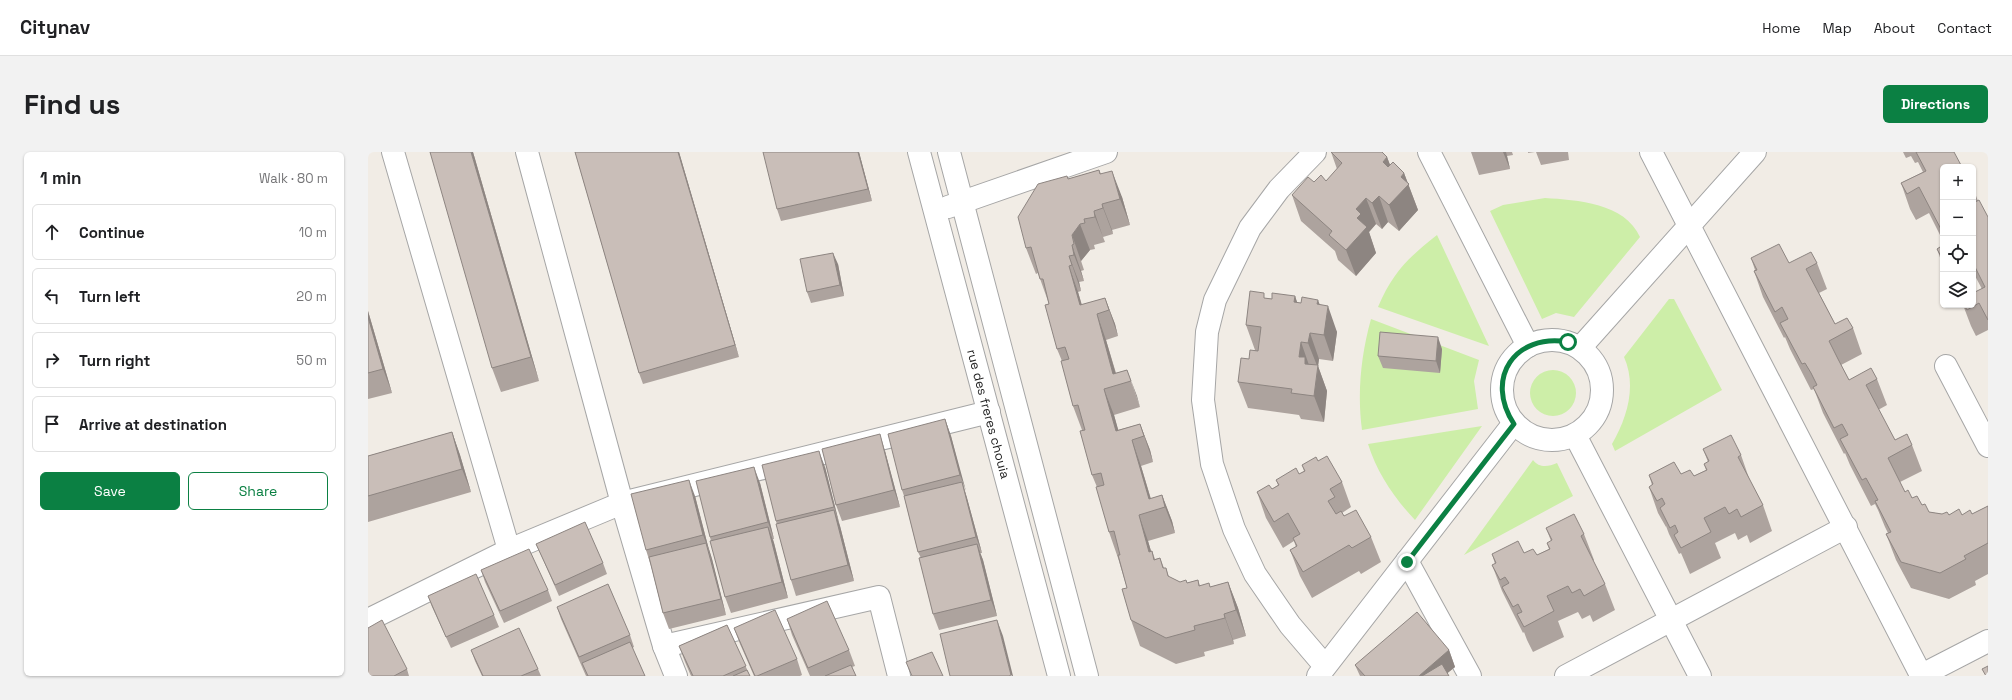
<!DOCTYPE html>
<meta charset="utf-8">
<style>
body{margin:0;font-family:"Space Grotesk",sans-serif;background:#f2f2f2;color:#202124}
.controls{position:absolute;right:12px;top:12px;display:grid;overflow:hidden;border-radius:6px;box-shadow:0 1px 3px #0004}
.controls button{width:36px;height:36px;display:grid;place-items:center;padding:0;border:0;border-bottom:1px solid #e0e0e0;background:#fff;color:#202124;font:20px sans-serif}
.stop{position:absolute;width:12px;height:12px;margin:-9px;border:3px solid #0b8043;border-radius:50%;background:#fff}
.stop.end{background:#0b8043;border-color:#fff;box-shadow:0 1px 4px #0008}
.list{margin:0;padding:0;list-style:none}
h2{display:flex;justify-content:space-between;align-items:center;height:52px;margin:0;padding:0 16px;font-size:17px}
h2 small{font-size:13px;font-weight:400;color:#757577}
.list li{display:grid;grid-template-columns:26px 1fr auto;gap:12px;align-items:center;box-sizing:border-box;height:56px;margin:0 8px 8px;padding:0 8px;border:1px solid #e0e0e0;border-radius:6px}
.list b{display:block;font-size:15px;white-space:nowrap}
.list em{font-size:13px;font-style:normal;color:#757577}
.actions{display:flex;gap:8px;padding:12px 16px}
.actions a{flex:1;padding:9px 0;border:1px solid #0b8043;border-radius:6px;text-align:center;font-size:14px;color:#0b8043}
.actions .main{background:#0b8043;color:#fff}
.icon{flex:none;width:22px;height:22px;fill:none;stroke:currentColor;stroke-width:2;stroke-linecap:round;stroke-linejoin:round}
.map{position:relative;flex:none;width:1620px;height:524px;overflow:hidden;border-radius:6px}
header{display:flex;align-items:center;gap:24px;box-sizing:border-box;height:56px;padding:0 20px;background:#fff;border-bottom:1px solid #e0e0e0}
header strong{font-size:19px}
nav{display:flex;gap:22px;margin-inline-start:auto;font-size:14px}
.intro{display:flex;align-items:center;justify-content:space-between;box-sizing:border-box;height:96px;padding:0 24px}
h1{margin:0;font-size:28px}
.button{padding:10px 18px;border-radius:6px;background:#0b8043;color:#fff;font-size:14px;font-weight:700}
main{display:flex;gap:24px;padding:0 24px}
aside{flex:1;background:#fff;border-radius:6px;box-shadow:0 1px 3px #0004}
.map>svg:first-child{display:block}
.grass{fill:#cdeea8}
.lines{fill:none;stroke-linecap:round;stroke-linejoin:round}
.minor-casing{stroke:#a6a6a6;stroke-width:24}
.minor{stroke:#fff;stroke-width:22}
.wall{fill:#ada39e}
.shaded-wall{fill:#8d8581}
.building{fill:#c9beb8;stroke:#8d8581}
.route{stroke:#0b8043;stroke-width:5}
.labels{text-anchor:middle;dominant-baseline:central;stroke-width:3.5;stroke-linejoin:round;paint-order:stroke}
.street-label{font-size:13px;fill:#1f1f1f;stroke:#fff}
</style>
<header>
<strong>Citynav</strong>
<nav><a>Home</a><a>Map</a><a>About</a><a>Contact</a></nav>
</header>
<div class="intro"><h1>Find us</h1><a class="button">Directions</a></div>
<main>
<aside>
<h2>1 min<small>Walk · 80 m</small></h2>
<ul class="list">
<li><svg class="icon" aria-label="ahead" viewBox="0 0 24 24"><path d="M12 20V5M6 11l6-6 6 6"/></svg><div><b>Continue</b></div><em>10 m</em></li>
<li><svg class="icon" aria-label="left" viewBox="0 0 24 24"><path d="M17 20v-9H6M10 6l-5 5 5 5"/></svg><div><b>Turn left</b></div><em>20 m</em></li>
<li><svg class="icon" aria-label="right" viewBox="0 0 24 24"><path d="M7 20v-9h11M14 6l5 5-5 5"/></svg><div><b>Turn right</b></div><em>50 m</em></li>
<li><svg class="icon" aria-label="arrive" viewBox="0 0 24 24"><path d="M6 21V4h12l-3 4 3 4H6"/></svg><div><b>Arrive at destination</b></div></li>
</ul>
<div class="actions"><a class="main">Save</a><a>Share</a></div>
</aside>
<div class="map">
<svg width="1620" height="524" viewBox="0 0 1620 524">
<rect width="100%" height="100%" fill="#f1ece5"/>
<path class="grass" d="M1177,46C1209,48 1257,51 1272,85L1206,165L1188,161L1174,167L1122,59L1135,53Z
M1069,83L1121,194L1010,155C1025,120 1040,106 1069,83Z
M1301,147H1306L1354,238L1247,299L1244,292C1259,266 1269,234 1256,205Z
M1003,167L1111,208L1106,229L1110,257L994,278C989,241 993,203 1003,167Z
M1162 241a23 23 0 1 1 46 0a23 23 0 1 1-46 0Z
M1114,274L1047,368C1027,347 1009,321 1000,292Z
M1165,308C1171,316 1180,315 1189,311L1205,344L1096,403Z"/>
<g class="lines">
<defs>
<g id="minor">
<path d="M25,0L141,398"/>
<path d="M159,0L254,351L296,494L308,524"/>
<path id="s1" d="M551,0L691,524"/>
<path d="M581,0L719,524"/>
<path d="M947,0L911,37L882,76L847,148L839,180L835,248L844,312L866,377L887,422L922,473L957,514"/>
<path d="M1061,0L1160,194"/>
<path d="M1283,0L1553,523"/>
<path d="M580,55L738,0"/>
<circle cx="1184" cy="238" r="50"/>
<path d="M1212,196L1387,0"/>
<path d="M1578,214L1620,294"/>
<path d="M1207,283L1332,524"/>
<path d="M1039,409L1102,524"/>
<path d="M0,468L141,398L254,351L621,260"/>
<path d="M296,494L511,445L531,524"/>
<path d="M950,524L1146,271"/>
<path d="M1198,524L1478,375"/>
<path d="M1552,524L1620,489"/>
</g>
</defs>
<use href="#minor" class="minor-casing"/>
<use href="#minor" class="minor"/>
</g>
<path class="wall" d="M105,0L171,229L133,240L124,216Z
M207,0H311L371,205L275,232L271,221Z
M491,0L504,49L413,69L409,57Z
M963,0L1019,5L1022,13L1036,21L1050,58L1031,79L1020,70L1014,77L1008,72L1001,80L1008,101L988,124L970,108L967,99L933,69L924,43L946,30L958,29L969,17Z
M1103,0H1144L1145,3L1139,4L1142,17L1111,23Z
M1160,0H1167L1160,1Z
M1168,0H1200L1201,8L1173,13Z
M1535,0H1586L1575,15V89L1561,61L1548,68L1542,57L1533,31L1555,20L1550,10L1547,11L1543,4L1538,6Z
M731,18L733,22L754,45L762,73L744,78L745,82L735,85L737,90L726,93L727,97L722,98L713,109L716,118L713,119L716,129L711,130L713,139L710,140L714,153L737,146L747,172L750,184L738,188L748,221L759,218L772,255L746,263L750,278L772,272L782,298L785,310L773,314L783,347L794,343L804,369L807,381L780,389L783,399H784L787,407L792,406L796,416H798L801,425L812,430L819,431L830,428L832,434L842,435L860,430L870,456L878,484L865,488L866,492L836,500L837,504L808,512L772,494L763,468L759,436L750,406L741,380L729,335L724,323L714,278L705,254L694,209L689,197L681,152L670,121L668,122L658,96L700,27Z
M1605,36L1610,49L1620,65V178L1608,184L1603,174L1595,153H1605L1614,137L1606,122L1605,123Z
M1575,93V114L1569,97Z
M1383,106L1421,111H1449L1459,137L1451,141L1467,172L1485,176L1494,202L1473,213L1481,228L1509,227L1519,253L1510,258L1527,288L1544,293L1554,319L1532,330L1537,340L1544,346L1554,353L1561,360L1574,362L1594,363L1604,362L1620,354V422L1607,429L1608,433L1581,447L1543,436L1528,408L1518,382L1520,381L1517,375L1510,358L1507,352L1503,354L1482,313L1477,301L1476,302L1455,261L1446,237L1443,238L1422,197L1417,185L1416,186L1395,145L1386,119L1387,118Z
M470,112L476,144L443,151L439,140Z
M927,144L929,151L952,153L969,180L965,209L951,207L950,214L959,239L956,270L933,267L931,263L880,256L870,230L881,207L887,198L878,173L898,146L904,147Z
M0,159L24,241L0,247Z
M1074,197L1072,221L1015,216L1010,204Z
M577,267L583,284L597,339L599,346L614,401H612L615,408L629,464L571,478L565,462L553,406L550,400L536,344L534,338Z
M84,280L92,303L103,340L0,370V304Z
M1335,297L1373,303L1382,329L1395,353L1404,379L1382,391L1379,383L1370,388L1367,381L1347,391L1353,406L1322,422L1313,401L1311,402L1301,382L1298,374V375L1290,361L1281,335L1284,333L1281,323L1313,322L1326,324L1338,318L1336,312L1340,310Z
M517,299L532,355L474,369L468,353Z
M950,309L974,330L983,355L974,361L976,364L1003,385L1013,410L993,422L991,419L944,446L932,424L922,398L928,395L926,389L915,396L898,366L889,340L904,337L910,333L908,328L931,322L936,319L934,313Z
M457,315L486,429L428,444L423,428L408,369Z
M392,331L406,387H405L420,446L363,461L357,445L342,385Z
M327,344L340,394L344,407L358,463L301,477L295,461L283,414L278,398Z
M1178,376L1216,382L1226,408L1225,409L1237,432L1247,458L1225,470L1222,463L1214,467L1210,460L1190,469L1196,485L1165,500L1159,488L1156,480L1155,481L1134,439L1124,413L1127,412L1124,402L1156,401L1169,403L1181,397L1179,391L1183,389Z
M168,392L235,411L239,422L191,444L173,403Z
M113,418L180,438L184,449L136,471L117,430Z
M60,444L126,463L131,475L83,496L64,455Z
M189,455L262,483L266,495L264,496L277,524H218L193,467Z
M419,467L481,498L487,514L484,515L488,524H442L424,483Z
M359,473L382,524H323L317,510L311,494Z
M366,476L429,507L434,523L432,524H386L372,492Z
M103,498L170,517L173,524H114L107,509Z
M1081,498L1087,515L1079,521L1081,524H992L987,513Z
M39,517L41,524H0Z"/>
<path class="shaded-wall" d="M103,0H105L171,229L163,205Z
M310,0H311L371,205L367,193Z
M490,0H491L504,49L500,37Z
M1135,0H1138L1139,4L1142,17Z
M1019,5L1029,31L1015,10Z
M744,19L754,45L762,73L752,47Z
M1036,21L1050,58L1031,79L1021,53L1033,25Z
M1011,44L1020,70L1014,77L1004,51Z
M998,46L1008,72L1001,80L1008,101L988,124L978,98L989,66L988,57Z
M734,52L744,78L745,82L735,56Z
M726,59L735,85L737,90L727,65Z
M712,72L722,98L713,109L716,118L704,83Z
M704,93L713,119L716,129L706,103Z
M465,101L470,112L476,144L472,133Z
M701,104L711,130L713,139L704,113Z
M701,114L710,140L721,179L712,153Z
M927,144L936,170L926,150Z
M737,146L747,172L750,184L741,158Z
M950,148L958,169L960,154L969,180L965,209L956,183L949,152Z
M0,159L24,241L15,217L0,165Z
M729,162L738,188L751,233L745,222Z
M942,181L951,207L950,214L959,239L956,270L946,244L950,216L940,191Z
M1070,185L1074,197L1072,221L1068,209Z
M933,190L942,216L941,231L931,205Z
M759,218L769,244L772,255L763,229Z
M736,237L746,263L758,305L748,279Z
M577,267L583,284L598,339L592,323Z
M772,272L782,298L785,310L776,284Z
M84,280L92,303L103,340L94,317Z
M512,282L517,299L532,355L526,338Z
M764,288L773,314L786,358L781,347Z
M451,299L457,315L471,371L466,355Z
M386,315L392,331L406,387L400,370Z
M321,328L327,344L340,394L344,407L358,463L353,447L340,396L335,383Z
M594,330L599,346L614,401L608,385Z
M794,343L804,369L807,381L797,355Z
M466,358L472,374L486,429L480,413Z
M771,363L780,389L791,426L781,400Z
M400,375L406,391L420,446L414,430Z
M609,392L615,408L629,464L623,448Z
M860,430L870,456L878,484L868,458Z
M856,462L865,488L866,492L857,466Z
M629,468L635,484L645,524H644L643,523Z
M1081,498L1087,515L1076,524H1051Z"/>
<path class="building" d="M62,0H103L163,205L124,216Z
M207,0H310L367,193L271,221Z
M395,0H490L500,37L409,57Z
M963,0H1014L1019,5L1015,10L1020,15L1025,10L1036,21L1033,25L1041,32L1021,53L1011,44L1004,51L998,46L988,57L993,62L989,66L999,75L978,98L961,83L964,79L924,43L940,25L946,30L953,23L958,29L974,11Z
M1548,0H1586L1594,15H1575V81L1551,35L1539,42L1533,31L1558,19Z
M731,18L732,22L744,19L752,47L734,52L735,56L726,59L727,65L716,67L717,71L712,72L704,83L706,92L704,93L706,103L701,104L704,113L701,114L712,153L737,146L741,158L729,162L745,222L759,218L763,229L736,237L748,279L772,272L776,284L764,288L781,347L794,343L797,355L771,363L781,400L784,399L786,408L792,406L795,416H798L800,424L812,430L818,428L819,431L830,428L831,434L841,431L842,435L860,430L868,458L856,462L857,466L826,474L827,478L798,486L763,468L754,437L759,436L750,403H752L746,379L741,380L728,335L736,333L733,321L724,323L712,279L717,278L710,253L705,254L693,209L701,207L697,195L689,197L677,153L681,152L675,127H672L663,95L658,96L650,65L670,32L699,24L700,27Z
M1611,48L1620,65V168L1611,151L1599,158L1596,153H1605V141L1617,135L1605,111V51Z
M1411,92L1421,111L1443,100L1449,111L1438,117L1467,172L1479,166L1485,176L1461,189L1470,207L1481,228L1503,216L1509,227L1498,233L1527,288L1539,282L1544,293L1520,306L1537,340L1540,338L1544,346L1549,344L1554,353L1557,352L1561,360L1574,362L1579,360L1581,363L1591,357L1594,363L1602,358L1604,362L1620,354V391L1596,404L1598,407L1572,421L1533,410L1518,382L1523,380L1507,349L1510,348L1498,326L1494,328L1472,287L1480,283L1474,272L1466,276L1445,235L1449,233L1443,221L1437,211L1434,212L1412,171L1420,167L1414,155L1407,160L1386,119L1389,118L1383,106Z
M1575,93V108L1569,97Z
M465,101L472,133L439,140L432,107Z
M882,139L896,141V146L904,147V141L927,144L926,150L933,151L934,145L950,148L949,152L960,154L956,183L942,181L940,191L933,190L931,205H937V212L950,213L946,244L923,241L924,237L870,230L873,206L881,207L882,198L890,199L893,175L878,173Z
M0,165L15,217L0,221Z
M1012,180L1070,185L1068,209L1010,204Z
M577,267L592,323L534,338L520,282Z
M84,280L94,317L0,344V304Z
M512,282L526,338L468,353L454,297Z
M1363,283L1373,303L1370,305L1395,353L1373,365L1369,357L1361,362L1357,355L1336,366L1343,380L1313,396L1306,383L1310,380L1307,373L1302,376L1292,356L1297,352L1294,346L1289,349L1281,335L1285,332L1281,323L1306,310L1313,322L1322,318L1326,324L1339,318L1336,312L1341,309L1335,297Z
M451,299L466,355L408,369L394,313Z
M959,304L974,330L962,337L967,345L960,349L968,362L973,359L976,364L988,358L1003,385L984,396L981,393L935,420L922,398L929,394L925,386L932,382L920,361L906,370L889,340L901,333L904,337L911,333L908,328L928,316L931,322L937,319L934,313L948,305L950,309Z
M386,315L400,370L342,385L328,329Z
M321,328L335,383L278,398L263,342Z
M594,330L608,385L550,400L536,344Z
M466,358L480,413L423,428L408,372Z
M1206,362L1216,382L1213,384L1237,432L1216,444L1212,437L1204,441L1200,434L1179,444L1186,459L1156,475L1149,462L1154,460L1150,452L1145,455L1134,435L1141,431L1137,425L1132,428L1124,413L1128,411L1124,402L1150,389L1156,401L1165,397L1169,403L1182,397L1179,391L1184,388L1178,376Z
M217,370L235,411L187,433L168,392Z
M400,375L414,430L357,445L342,389Z
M338,391L353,447L295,461L281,405Z
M609,392L623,448L565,462L551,406Z
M161,397L180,438L132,459L113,418Z
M108,422L126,463L78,485L60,444Z
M240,432L262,483L211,505L189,455Z
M459,449L481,498L440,516L419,467Z
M407,458L429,507L389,524H387L366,476Z
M1049,460L1081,498L1051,524H997L987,513Z
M14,468L39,517L26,524H0V476Z
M629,468L643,523L641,524H582L572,482Z
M359,473L378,514L355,524H325L311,494Z
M151,476L170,517L153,524H115L103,498Z
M262,490L277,524H220L214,511Z
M564,500L575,524H544L538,510Z
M1074,512L1081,524H1054Z
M483,513L488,524H457Z
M1620,514V524H1618L1614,517Z
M379,518L382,524H365Z"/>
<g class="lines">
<path class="route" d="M1039,410L1146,272C1116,226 1147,181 1200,190"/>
</g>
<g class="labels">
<g class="street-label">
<text stroke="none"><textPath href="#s1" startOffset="271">rue des freres chouia</textPath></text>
</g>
</g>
</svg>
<div class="controls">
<button>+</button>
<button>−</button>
<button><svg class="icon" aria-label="locate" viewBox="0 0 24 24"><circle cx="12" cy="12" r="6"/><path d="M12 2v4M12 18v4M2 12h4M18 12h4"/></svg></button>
<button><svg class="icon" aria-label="layers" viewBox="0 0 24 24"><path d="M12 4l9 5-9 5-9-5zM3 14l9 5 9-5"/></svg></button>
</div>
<div class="stop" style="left:1200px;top:190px"></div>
<div class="stop end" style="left:1039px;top:410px"></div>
</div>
</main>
